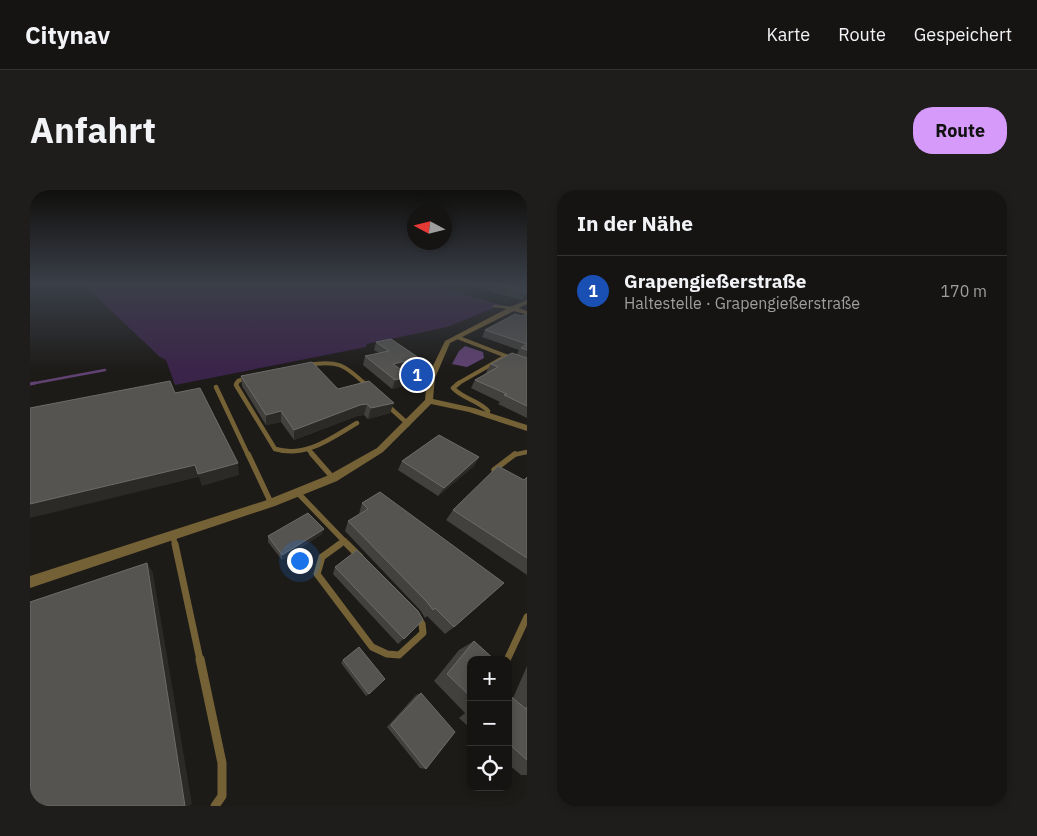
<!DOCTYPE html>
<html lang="de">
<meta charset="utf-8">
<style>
body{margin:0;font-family:"IBM Plex Sans",sans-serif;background:#1f1d1b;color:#f1f3f6}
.controls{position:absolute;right:15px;bottom:15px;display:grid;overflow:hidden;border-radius:10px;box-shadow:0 2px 8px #0003}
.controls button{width:45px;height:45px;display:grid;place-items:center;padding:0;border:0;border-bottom:1px solid #353332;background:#161412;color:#f1f3f6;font:25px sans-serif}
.compass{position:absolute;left:377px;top:15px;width:45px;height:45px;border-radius:50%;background:#161412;box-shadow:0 2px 8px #0003;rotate:277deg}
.you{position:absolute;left:269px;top:370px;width:18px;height:18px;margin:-12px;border:4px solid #fff;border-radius:50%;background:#1a73e8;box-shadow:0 0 0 8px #1a73e833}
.badge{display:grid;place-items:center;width:32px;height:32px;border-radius:50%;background:#d69bfa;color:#fff;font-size:16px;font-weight:700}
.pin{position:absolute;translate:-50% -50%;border:2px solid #fff;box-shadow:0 1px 5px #0006}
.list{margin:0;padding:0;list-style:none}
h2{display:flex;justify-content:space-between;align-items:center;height:65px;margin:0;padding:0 20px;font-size:21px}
h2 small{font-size:16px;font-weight:400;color:#9e9e9f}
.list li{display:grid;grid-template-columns:32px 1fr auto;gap:15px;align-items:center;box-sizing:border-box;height:70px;padding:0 20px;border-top:1px solid #353332}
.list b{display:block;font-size:19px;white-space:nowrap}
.list p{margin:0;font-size:16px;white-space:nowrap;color:#9e9e9f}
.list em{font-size:16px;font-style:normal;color:#9e9e9f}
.icon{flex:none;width:28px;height:28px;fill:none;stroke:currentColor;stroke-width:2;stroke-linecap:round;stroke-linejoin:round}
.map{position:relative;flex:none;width:497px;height:616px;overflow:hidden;border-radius:20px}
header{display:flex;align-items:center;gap:30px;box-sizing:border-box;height:70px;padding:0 25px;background:#161412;border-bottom:1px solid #353332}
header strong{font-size:24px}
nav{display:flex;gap:28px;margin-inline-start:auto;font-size:18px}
.intro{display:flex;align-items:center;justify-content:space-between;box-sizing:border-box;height:120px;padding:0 30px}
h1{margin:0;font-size:35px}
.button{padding:12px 22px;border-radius:20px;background:#d69bfa;color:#111;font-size:18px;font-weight:700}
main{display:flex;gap:30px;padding:0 30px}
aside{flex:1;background:#161412;border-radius:20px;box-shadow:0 2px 8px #0003}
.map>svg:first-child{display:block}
.green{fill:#3b2449}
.water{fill:#604273}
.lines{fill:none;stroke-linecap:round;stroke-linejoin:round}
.stream-far1{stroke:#604273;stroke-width:2.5}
.stream{stroke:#604273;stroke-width:3}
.lane-far5{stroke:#746135;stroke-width:2.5}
.lane-far4{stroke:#746135;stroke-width:4}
.lane-far3{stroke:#746135;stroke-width:4.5}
.lane-far2{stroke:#746135;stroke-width:5.5}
.lane-far1{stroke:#746135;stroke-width:7}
.lane{stroke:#746135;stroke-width:9}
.street{fill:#746135;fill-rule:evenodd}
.wall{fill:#42413e}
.shaded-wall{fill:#2b2a27}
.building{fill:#555451;stroke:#6d6c6a}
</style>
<header>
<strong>Citynav</strong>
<nav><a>Karte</a><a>Route</a><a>Gespeichert</a></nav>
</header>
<div class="intro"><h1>Anfahrt</h1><a class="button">Route</a></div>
<main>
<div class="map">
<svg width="497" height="616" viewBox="0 0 497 616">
<rect width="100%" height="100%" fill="#1d1b18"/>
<path class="green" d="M54,95H404L471,115L417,137L337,154L336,157L145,195L136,170L130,167Z"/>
<path class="water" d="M435,156L453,162L454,168L437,177L422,174L429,161Z"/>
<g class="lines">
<path class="stream-far1" d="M0,194L75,180"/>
<path class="stream" d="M0,194L5,193"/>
<path class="lane-far5" d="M464,116L482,118"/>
<path class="lane-far4" d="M427,147L476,166
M277,175C307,170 314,174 335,194
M206,194L208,191L219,187
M427,194L476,166"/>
<path class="lane-far3" d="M207,193L206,195L245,259C277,268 301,248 327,233
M334,193L338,197
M429,193L423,198C433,209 448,210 458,221L457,225
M186,197L218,265
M357,215L378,234
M279,260L283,265
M483,265L497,262"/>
<path class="lane-far2" d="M218,264L241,313
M282,264L303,288
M464,280L485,264
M267,302L318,355
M143,345L145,355
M308,355L315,351"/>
<path class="lane-far1" d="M145,354L170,470
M310,354L292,367L287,384L342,457L357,464L369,465L393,443L392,434L387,426
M317,354L330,367
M477,470L497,427"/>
<path class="lane" d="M170,469L192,573V606L185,616"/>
<path class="street" d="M497,110V114L489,118L497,121V125L484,121L420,153L405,188L403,209L444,218L497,235V241L439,222L401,214L353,262L307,291L245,316L0,398V386L237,310L299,285L347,258L395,210L397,188L415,151L480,117Z"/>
</g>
<path class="wall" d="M436,95H497V109L492,110Z
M497,124V228L468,214L470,212L441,198L445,190L457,183L456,182L461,174L487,164L489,160L452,147L455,140Z
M346,152L389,168L386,176L371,179L380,186L377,195L362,199L333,175L335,166L349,163L344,160Z
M211,186L308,199L360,223L338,229L334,225L327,226L264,250L251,232L236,235L212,196Z
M449,267L444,276L408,306L368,280L372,271Z
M497,287V385L416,330L423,320L494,290Z
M350,302L424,437L415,444L397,426L395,428L390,420L315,341L318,331L329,324L332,313Z
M292,344L252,370L238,352V346Z
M305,377L393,430L368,454L303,384Z
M444,451L441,470V539L429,528L435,523L404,491L429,460Z
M313,470L339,504L336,506L311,473Z
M497,476V585H491L478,574V504L483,508Z
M391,503L396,579L390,578L357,537L386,505Z"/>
<path class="shaded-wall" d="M496,103H497V109L492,110Z
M389,168L386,176L361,182L363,174Z
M380,186L377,195L362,199L365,190Z
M364,213L360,223L338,229L341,218Z
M337,214L334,225L327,226L264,250V240L330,215Z
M251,221V232L236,235V225Z
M449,267L444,276L408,306L414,298Z
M208,273L209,285L172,296L168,284Z
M165,275L169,287L0,328V314Z
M294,339L292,344L252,370V365Z
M117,373L123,383L162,614L159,616H155Z"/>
<path class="building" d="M463,95H483L497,99V103Z
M485,124L492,126L497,124V154L455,140Z
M361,149L389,168L363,174L380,186L365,190L335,166L359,161L346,152Z
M497,154V160L491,158Z
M482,163L497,168V216L474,205L477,204L445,190L468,177L461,174Z
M282,172L308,199L339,191L364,213L341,218L337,214L330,215L264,240L251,221L236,225L211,186Z
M140,191L145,203L170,198L208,273L168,284L165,275L0,314V218Z
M409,245L449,267L414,298L372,271Z
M468,276L494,290L497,287V368L423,320Z
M350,302L474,393L424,437L405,418L403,420L397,412L318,331L338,319L332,313Z
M278,323L294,339L252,365L238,346Z
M327,360L388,421L393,430L374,449L305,377Z
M117,373L155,616H0V412Z
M444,451L465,470H441V507L417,484Z
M329,457L355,489L339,504L313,470Z
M391,503L425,542L396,579L361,535Z
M478,504L496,519L497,517V570L478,553Z"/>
<linearGradient id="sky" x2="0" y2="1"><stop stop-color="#100f0d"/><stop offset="0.52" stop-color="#3a3f48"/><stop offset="1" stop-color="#3a3f48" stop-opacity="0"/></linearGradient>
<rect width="497" height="181" fill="url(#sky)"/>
</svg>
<div class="controls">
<button>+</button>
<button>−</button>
<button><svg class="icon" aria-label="locate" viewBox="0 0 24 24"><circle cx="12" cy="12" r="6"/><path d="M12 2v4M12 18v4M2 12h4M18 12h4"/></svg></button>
</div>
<svg class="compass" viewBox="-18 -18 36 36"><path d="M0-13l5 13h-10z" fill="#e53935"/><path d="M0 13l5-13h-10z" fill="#9e9e9f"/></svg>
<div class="you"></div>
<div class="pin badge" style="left:387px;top:185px;background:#1a4fb4">1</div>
</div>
<aside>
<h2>In der Nähe<small></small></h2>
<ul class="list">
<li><span class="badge" style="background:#1a4fb4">1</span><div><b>Grapengießerstraße</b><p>Haltestelle · Grapengießerstraße</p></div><em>170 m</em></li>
</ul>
</aside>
</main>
